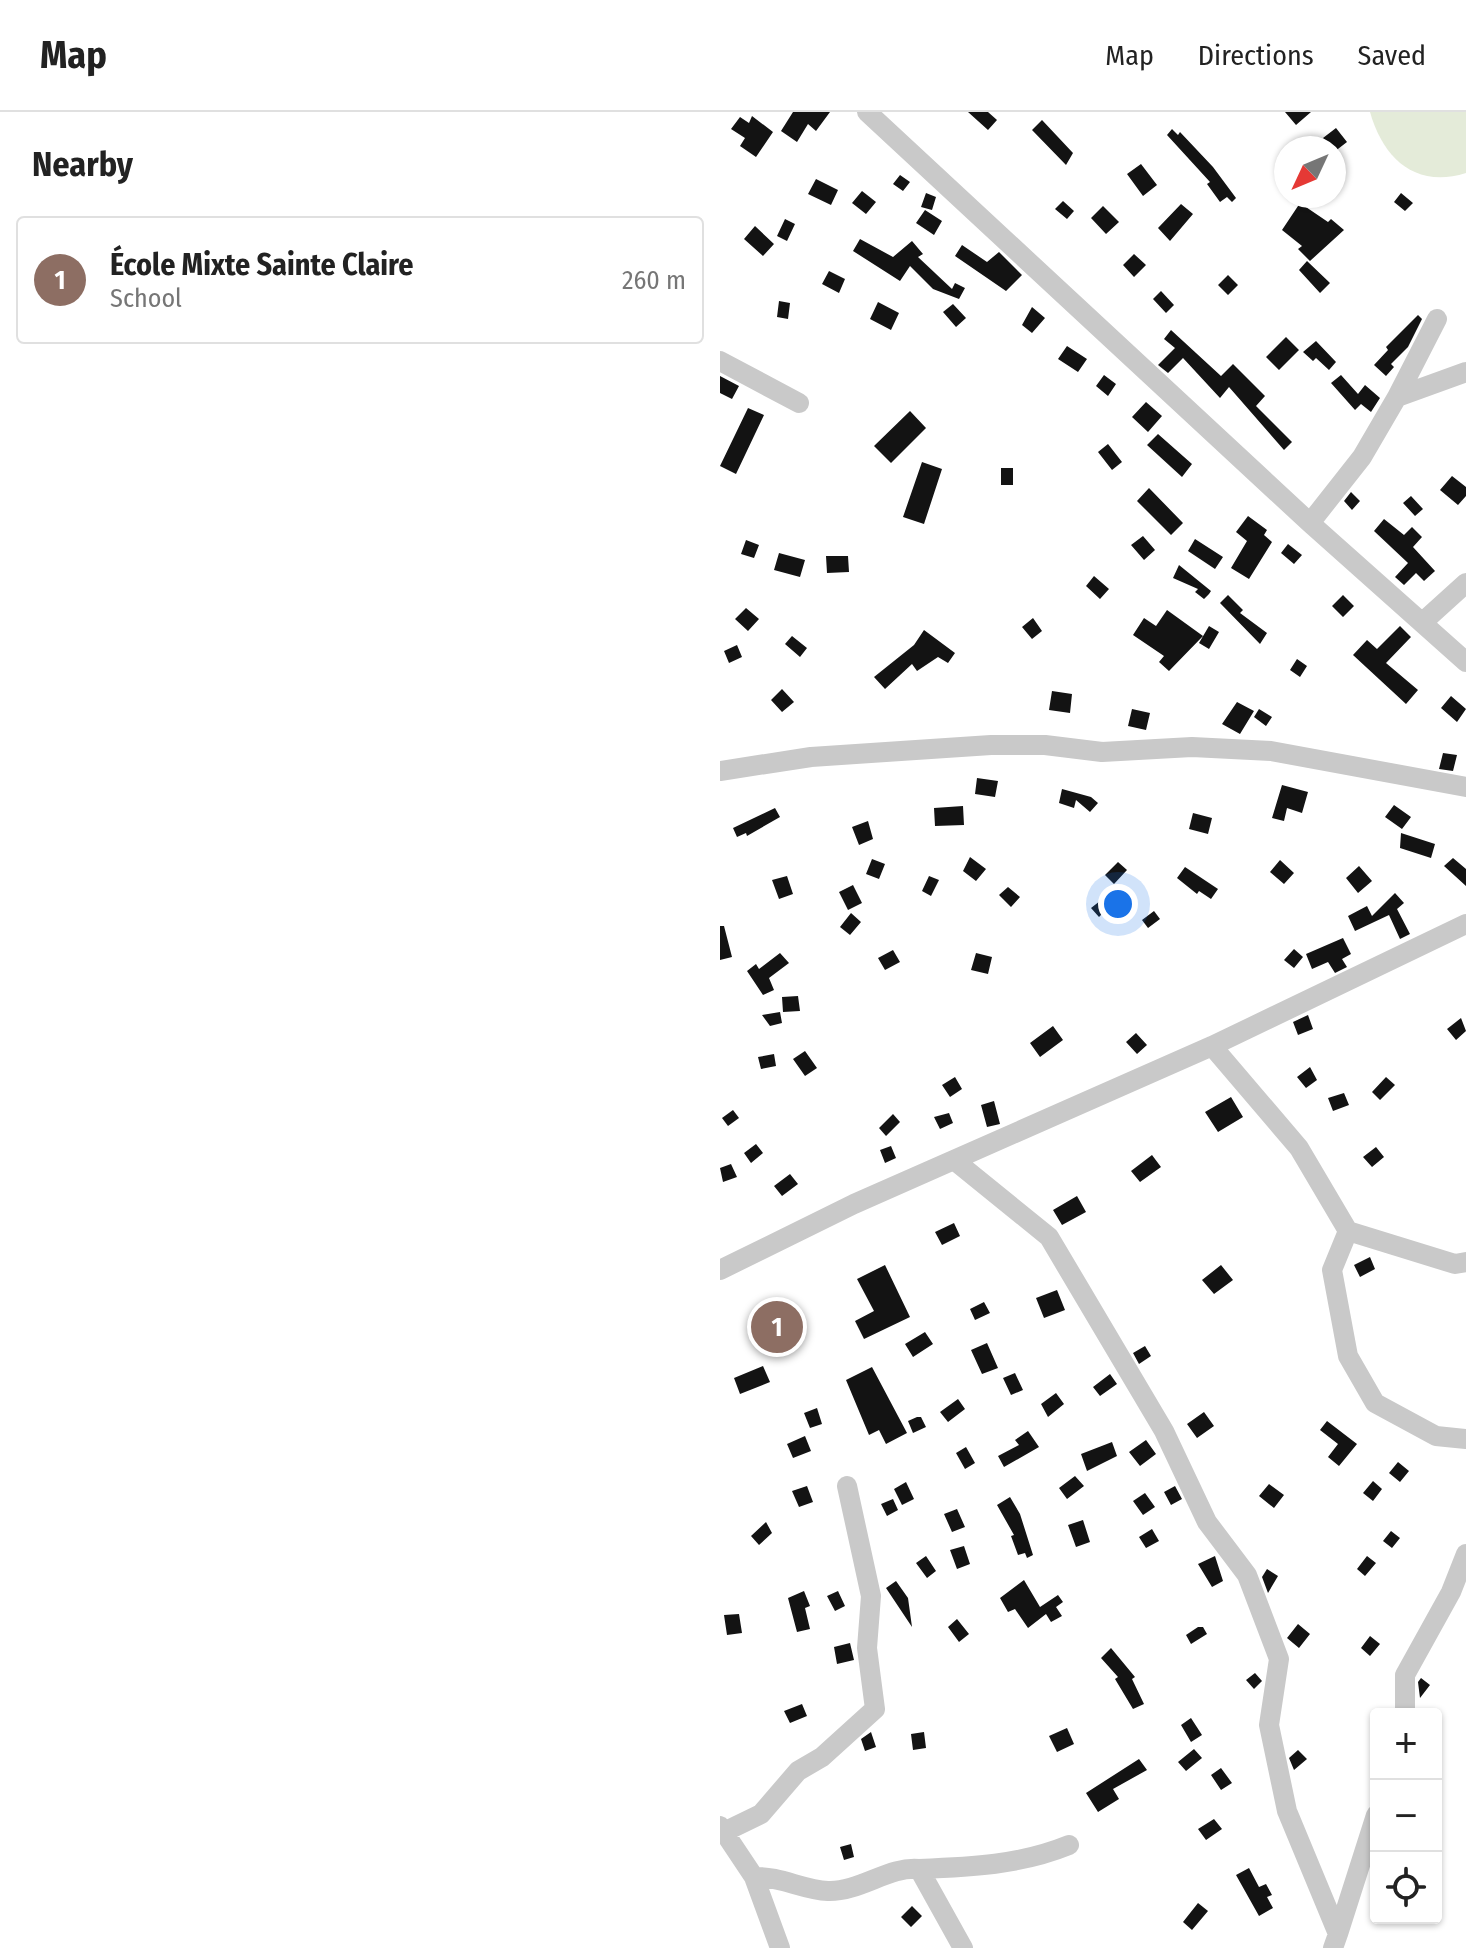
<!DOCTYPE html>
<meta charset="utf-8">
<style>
body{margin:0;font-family:"Fira Sans Condensed",sans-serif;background:#f6f6f6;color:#222}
.controls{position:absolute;right:24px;bottom:24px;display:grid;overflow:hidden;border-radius:8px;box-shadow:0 2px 6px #0004}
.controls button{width:72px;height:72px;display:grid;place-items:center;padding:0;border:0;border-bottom:2px solid #e0e0e0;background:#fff;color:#222;font:40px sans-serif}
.compass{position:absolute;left:554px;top:24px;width:72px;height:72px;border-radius:50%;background:#fff;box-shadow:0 2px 6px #0004;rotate:226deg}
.you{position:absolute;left:398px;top:792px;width:28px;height:28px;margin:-20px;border:6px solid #fff;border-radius:50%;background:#1a73e8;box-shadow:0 0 0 12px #1a73e833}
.badge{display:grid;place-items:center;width:52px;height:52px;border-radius:50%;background:#111827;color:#fff;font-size:26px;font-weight:700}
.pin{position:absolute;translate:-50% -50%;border:4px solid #fff;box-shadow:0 2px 8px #0006}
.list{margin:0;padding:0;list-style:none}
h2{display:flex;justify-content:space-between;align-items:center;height:104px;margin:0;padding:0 32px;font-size:34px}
h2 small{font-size:26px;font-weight:400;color:#767676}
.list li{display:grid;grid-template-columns:52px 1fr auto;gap:24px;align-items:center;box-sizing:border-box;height:128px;margin:0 16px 16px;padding:0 16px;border:2px solid #e0e0e0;border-radius:8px}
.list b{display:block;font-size:30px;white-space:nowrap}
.list p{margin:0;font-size:26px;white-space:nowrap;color:#767676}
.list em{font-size:26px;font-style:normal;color:#767676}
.icon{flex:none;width:44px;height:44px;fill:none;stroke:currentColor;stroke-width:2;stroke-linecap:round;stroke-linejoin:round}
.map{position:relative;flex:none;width:746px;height:1836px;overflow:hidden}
header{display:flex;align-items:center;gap:48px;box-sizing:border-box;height:112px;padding:0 40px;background:#fff;border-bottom:2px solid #e0e0e0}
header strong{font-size:38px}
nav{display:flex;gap:44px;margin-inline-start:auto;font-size:28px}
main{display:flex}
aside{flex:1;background:#fff}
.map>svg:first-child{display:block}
.green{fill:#e4ebd9}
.building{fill:#131313}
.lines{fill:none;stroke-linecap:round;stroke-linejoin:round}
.minor{stroke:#c9c9c9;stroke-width:20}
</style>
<header>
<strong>Map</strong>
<nav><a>Map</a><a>Directions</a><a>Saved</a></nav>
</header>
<main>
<aside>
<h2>Nearby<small></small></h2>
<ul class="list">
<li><span class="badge" style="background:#8d6e63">1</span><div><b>École Mixte Sainte Claire</b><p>School</p></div><em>260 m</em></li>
</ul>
</aside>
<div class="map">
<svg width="746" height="1836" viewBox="0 0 746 1836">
<rect width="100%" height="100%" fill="#fff"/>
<path class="green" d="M650,0H746V61C695,77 663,46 650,0Z"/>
<path class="building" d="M73,0H110L96,19L88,12L77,30L61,19Z
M248,0H268L277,8L268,18Z
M565,0H591L576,13Z
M32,4L53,20L36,45L20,34L25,26L11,17L20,5L29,11Z
M322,8L353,41L346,53L312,18Z
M616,16L627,30L614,40L603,26Z
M452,17L458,23L460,20L493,55L516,86L512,90L507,85L500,90L487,72L490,70L447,23Z
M421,52L437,73L423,84L407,62Z
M180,63L190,70L183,79L173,72Z
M96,67L118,78L111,93L88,82Z
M142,79L156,90L146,102L132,91Z
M206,81L216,85L212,98L201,95Z
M681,81L693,91L685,99L674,90Z
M343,89L354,99L347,107L335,97Z
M580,91L608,110L611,107L624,118L590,149L578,137L582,134L562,118Z
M461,92L473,102L450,129L438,116Z
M383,94L399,110L386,122L371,106Z
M205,98L222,109L214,123L196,111Z
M65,107L75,112L67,129L57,124Z
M35,114L54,132L43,144L24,127Z
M140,127L173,145L192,129L203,142L198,145L232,177L235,171L245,176L239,187L213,177L190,154L180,169L133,139Z
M242,133L267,150L279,140L302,163L286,179L235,144Z
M414,142L426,153L414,165L403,153Z
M587,149L610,171L600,181L579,158Z
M109,159L125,167L119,181L102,172Z
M508,163L518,173L508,183L498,173Z
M441,179L454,193L446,201L433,187Z
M59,189L70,191L68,207L57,205Z
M158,190L179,201L171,218L150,207Z
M233,192L246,206L236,215L223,200Z
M312,195L325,206L312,221L302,213Z
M698,203L702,207L688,235L671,252L674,255L666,264L654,253L668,238L666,235Z
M451,218L501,264L513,252L545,284L536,294L572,330L564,338L509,275L500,286L463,246L448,261L438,253L455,236L444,227Z
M566,225L579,238L559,258L546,245Z
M596,229L616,250L609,258L596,246L593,249L583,240Z
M347,234L367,247L358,260L338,247Z
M384,263L396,272L388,284L376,274Z
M621,263L638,282L645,273L660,286L651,300L641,292L635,298L611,271Z
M0,264L19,274L12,287L0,281Z
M426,290L442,304L428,320L412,305Z
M28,296L44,303L16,362L0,354Z
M190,299L206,316L171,351L154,334Z
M438,322L472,352L462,365L427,333Z
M388,332L402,350L392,358L378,340Z
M202,350L222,357L204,412L183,405Z
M281,356H293V373H281Z
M732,364L746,375V384L738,393L720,378Z
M429,376L463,411L451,423L417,389Z
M631,380L640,389L632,398L624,389Z
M691,384L703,397L695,404L683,391Z
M528,404L547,418L544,423L552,430L529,467L511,456L527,429L516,420Z
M664,407L684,423L692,415L702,425L693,435L715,459L704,469L696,461L684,473L675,465L688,451L654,419Z
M423,424L435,438L424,448L411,433Z
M475,427L503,445L495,457L468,439Z
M26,428L39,433L34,446L21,442Z
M568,432L582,443L574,452L561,441Z
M59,441L85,448L80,465L54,458Z
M106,444H128L129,460L107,461Z
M459,453L491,479L489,482L484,487L475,480L478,477L453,466Z
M374,464L389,477L380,487L366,474Z
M508,483L523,498L520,501L547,521L540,532L500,491Z
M623,483L634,494L623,505L612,494Z
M26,496L39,507L28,519L15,507Z
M447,498L483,524L449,559L439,550L444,544L413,523L424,506L436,514Z
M313,506L322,519L312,527L302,515Z
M489,514L499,520L489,537L479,531Z
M680,514L691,525L666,551L698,578L686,592L633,543L647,528L657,537Z
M204,518L235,541L228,551L218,545L197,559L192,552L165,577L154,565L194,533Z
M72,524L87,536L80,545L65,532Z
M17,533L22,545L9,551L4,539Z
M577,547L587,554L580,565L570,558Z
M62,577L74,590L62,600L51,588Z
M332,579L352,582L350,601L329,598Z
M731,584L746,597L737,610L721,596Z
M517,590L534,599L520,622L502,612Z
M412,597L430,601L426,618L408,614Z
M539,597L552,605L546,614L534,605Z
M723,641L737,643L733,659L719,657Z
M257,666L278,669L275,685L255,682Z
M562,673L588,680L582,701L567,696L564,709L552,706Z
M342,677L371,685L378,691L370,700L356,688L354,696L339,691Z
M674,693L691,705L682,717L665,705Z
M243,694L244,713L215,714L214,696Z
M55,696L60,705L27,724L26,721L17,725L13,716Z
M473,701L492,706L488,722L469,717Z
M148,709L153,727L139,733L132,715Z
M681,721L715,732L711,746L680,736Z
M250,745L266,757L256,769L243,759Z
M733,746L746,757V774L724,754Z
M152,747L165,752L159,767L146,762Z
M560,748L574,761L564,772L550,760Z
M398,750L407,758L394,772L385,763Z
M639,754L652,769L638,781L626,766Z
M465,755L498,777L491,787L479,779L477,782L457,766Z
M67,764L73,782L59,787L52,768Z
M209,764L219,768L211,784L202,779Z
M133,773L142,791L128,798L119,780Z
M288,775L300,785L291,795L279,783Z
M675,781L684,791L677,797L690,822L680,827L669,803L635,819L628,804L647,794L652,804Z
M380,789L387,797L379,805L371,796Z
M434,799L440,807L428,816L422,808Z
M131,801L141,810L130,823L120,815Z
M0,814H4L12,845L0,848Z
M623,826L631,842L622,847L627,855L615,861L608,850L592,857L586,842Z
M574,837L583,845L574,856L564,848Z
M173,838L180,850L165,858L158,846Z
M60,841L69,851L49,866L54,878L43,883L27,859L36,852L39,857Z
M256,841L272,845L268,862L251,858Z
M78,884L80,899L63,900L62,885Z
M60,900L62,911L50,914L42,903Z
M588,903L593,917L578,923L573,910Z
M741,906L746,919L736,928L727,917Z
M333,914L343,928L320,945L310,931Z
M416,921L427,933L417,942L406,930Z
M85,939L97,956L85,964L73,947Z
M54,942L56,954L41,957L38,945Z
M590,955L597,968L586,976L577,965Z
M235,965L242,977L230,985L222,973Z
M666,965L675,973L660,988L652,980Z
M624,981L629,993L613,999L608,986Z
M511,985L523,1005L498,1020L485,1000Z
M274,989L280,1012L267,1015L261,993Z
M13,998L19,1006L8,1014L2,1006Z
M229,1001L233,1011L220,1017L214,1005Z
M173,1002L180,1010L166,1024L159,1016Z
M36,1032L43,1041L31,1051L24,1041Z
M171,1034L176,1046L165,1051L160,1038Z
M656,1035L664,1045L652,1055L643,1045Z
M432,1043L441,1055L420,1070L411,1059Z
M11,1052L17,1065L3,1070L0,1056Z
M70,1062L78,1072L62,1084L54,1074Z
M357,1084L366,1100L342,1113L333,1098Z
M234,1111L240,1124L222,1133L215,1120Z
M650,1145L655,1157L640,1165L634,1153Z
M165,1153L190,1205L144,1227L135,1209L154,1199L137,1167Z
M501,1153L513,1168L494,1182L482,1168Z
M337,1178L345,1198L324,1206L316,1186Z
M264,1190L270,1201L255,1208L250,1197Z
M205,1220L213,1232L193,1245L185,1232Z
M267,1231L278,1256L262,1262L251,1238Z
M425,1234L431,1244L419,1252L413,1241Z
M43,1254L50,1270L20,1282L14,1266Z
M152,1255L187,1321L166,1332L159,1318L149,1323L126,1268Z
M295,1261L303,1278L291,1283L283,1266Z
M390,1262L397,1272L380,1284L373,1275Z
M336,1281L344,1292L328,1305L321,1292Z
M238,1287L245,1297L228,1310L220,1300Z
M97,1296L102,1312L90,1316L84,1301Z
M484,1300L494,1314L477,1326L467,1312Z
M197,1305H201L206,1315L193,1321L188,1309Z
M607,1309L637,1332L619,1354L608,1345L618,1332L600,1318Z
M308,1319L319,1335L284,1355L278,1344L299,1333L295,1328Z
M85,1324L91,1339L73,1346L67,1332Z
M426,1328L436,1342L420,1354L409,1340Z
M392,1330L397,1344L367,1359L361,1342Z
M246,1335L255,1351L245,1357L236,1341Z
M678,1350L689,1359L680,1370L669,1361Z
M355,1364L364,1374L347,1387L339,1376Z
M653,1369L662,1377L653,1389L643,1381Z
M186,1370L194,1387L182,1393L174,1377Z
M549,1372L564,1383L554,1396L539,1384Z
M87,1374L93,1390L79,1395L72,1379Z
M455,1374L462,1387L451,1393L444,1380Z
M425,1381L435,1395L423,1403L413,1389Z
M290,1385L300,1402L313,1443L307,1446L305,1441L298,1443L291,1424L294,1423L277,1393Z
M173,1387L178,1398L167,1404L161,1392Z
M237,1397L245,1415L232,1420L224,1402Z
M363,1408L370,1430L356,1435L348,1413Z
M46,1410L52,1421L39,1433L31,1424Z
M432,1417L439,1429L426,1436L419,1425Z
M671,1419L680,1426L672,1436L663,1429Z
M244,1434L250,1452L237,1457L230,1438Z
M206,1444L216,1459L207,1466L196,1451Z
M495,1444L503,1469L492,1475L478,1452Z
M647,1444L656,1451L645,1464L637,1457Z
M547,1457L558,1464L548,1481L542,1465Z
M304,1468L320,1495L338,1483L343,1490L336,1495L342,1504L331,1510L326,1502L308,1516L295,1497L288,1500L280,1486Z
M176,1469L188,1486L192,1515L166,1476Z
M84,1479L90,1494L85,1496L90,1517L77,1520L68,1486Z
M118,1479L125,1494L115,1499L107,1484Z
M19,1502L22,1521L7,1523L4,1503Z
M237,1507L249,1522L239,1530L228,1515Z
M578,1512L590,1522L579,1536L567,1526Z
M478,1515H483L487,1522L471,1532L466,1523Z
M650,1524L660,1532L650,1544L641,1536Z
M130,1531L134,1548L117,1552L114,1535Z
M391,1536L415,1565L412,1567L424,1592L413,1597L395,1567L398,1565L381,1546Z
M535,1561L542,1569L534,1577L526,1568Z
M701,1566L710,1573L700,1586L698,1570Z
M82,1592L87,1604L70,1611L64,1599Z
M471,1606L482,1623L471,1630L461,1613Z
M347,1616L354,1632L337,1640L329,1624Z
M151,1620L156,1635L145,1639L141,1627Z
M204,1620L206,1636L193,1638L191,1622Z
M474,1637L482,1646L466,1659L458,1650Z
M578,1638L587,1647L574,1658L569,1646Z
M419,1647L427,1658L393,1677L399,1687L378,1700L366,1681Z
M501,1656L512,1671L501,1678L491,1663Z
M494,1707L502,1717L486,1728L478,1717Z
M131,1732L134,1745L124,1748L120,1735Z
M529,1756L539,1775L546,1772L552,1783L547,1785L553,1796L539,1804L516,1763Z
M478,1791L488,1799L472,1818L463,1810Z
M192,1794L202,1804L191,1815L181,1805Z"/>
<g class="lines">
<path class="minor" d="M147,0L590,411L746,550
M0,249L79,291
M677,285L717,207
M590,411L642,345L677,285L746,260
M704,509L746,471
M0,659L91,645L271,633H325L382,640L472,635L551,639L746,675
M492,934L579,1036L628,1119L735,1152L746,1150
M234,1048L329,1125L444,1319L487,1410L527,1463L559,1547L549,1613L567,1699L618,1822L613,1836
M628,1119L612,1158L628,1244L655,1291L716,1324L746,1327
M0,1158L134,1092L492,934L746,812
M685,1602V1563L731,1480L746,1442
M0,1714L34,1765L60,1836
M0,1722L41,1702L78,1659L102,1645L155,1597L147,1536L151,1484L127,1374
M199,1757C251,1755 300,1753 349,1733
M34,1765C60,1764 83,1778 108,1779C140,1780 169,1754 199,1757L243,1836
M618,1822L656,1703"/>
</g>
</svg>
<div class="controls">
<button>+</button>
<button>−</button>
<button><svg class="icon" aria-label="locate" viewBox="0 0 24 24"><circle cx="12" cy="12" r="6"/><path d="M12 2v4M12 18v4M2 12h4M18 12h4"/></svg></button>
</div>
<svg class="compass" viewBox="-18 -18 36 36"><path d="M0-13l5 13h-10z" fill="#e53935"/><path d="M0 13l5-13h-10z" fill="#767676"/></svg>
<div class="you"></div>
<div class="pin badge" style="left:57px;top:1215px;background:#8d6e63">1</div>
</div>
</main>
